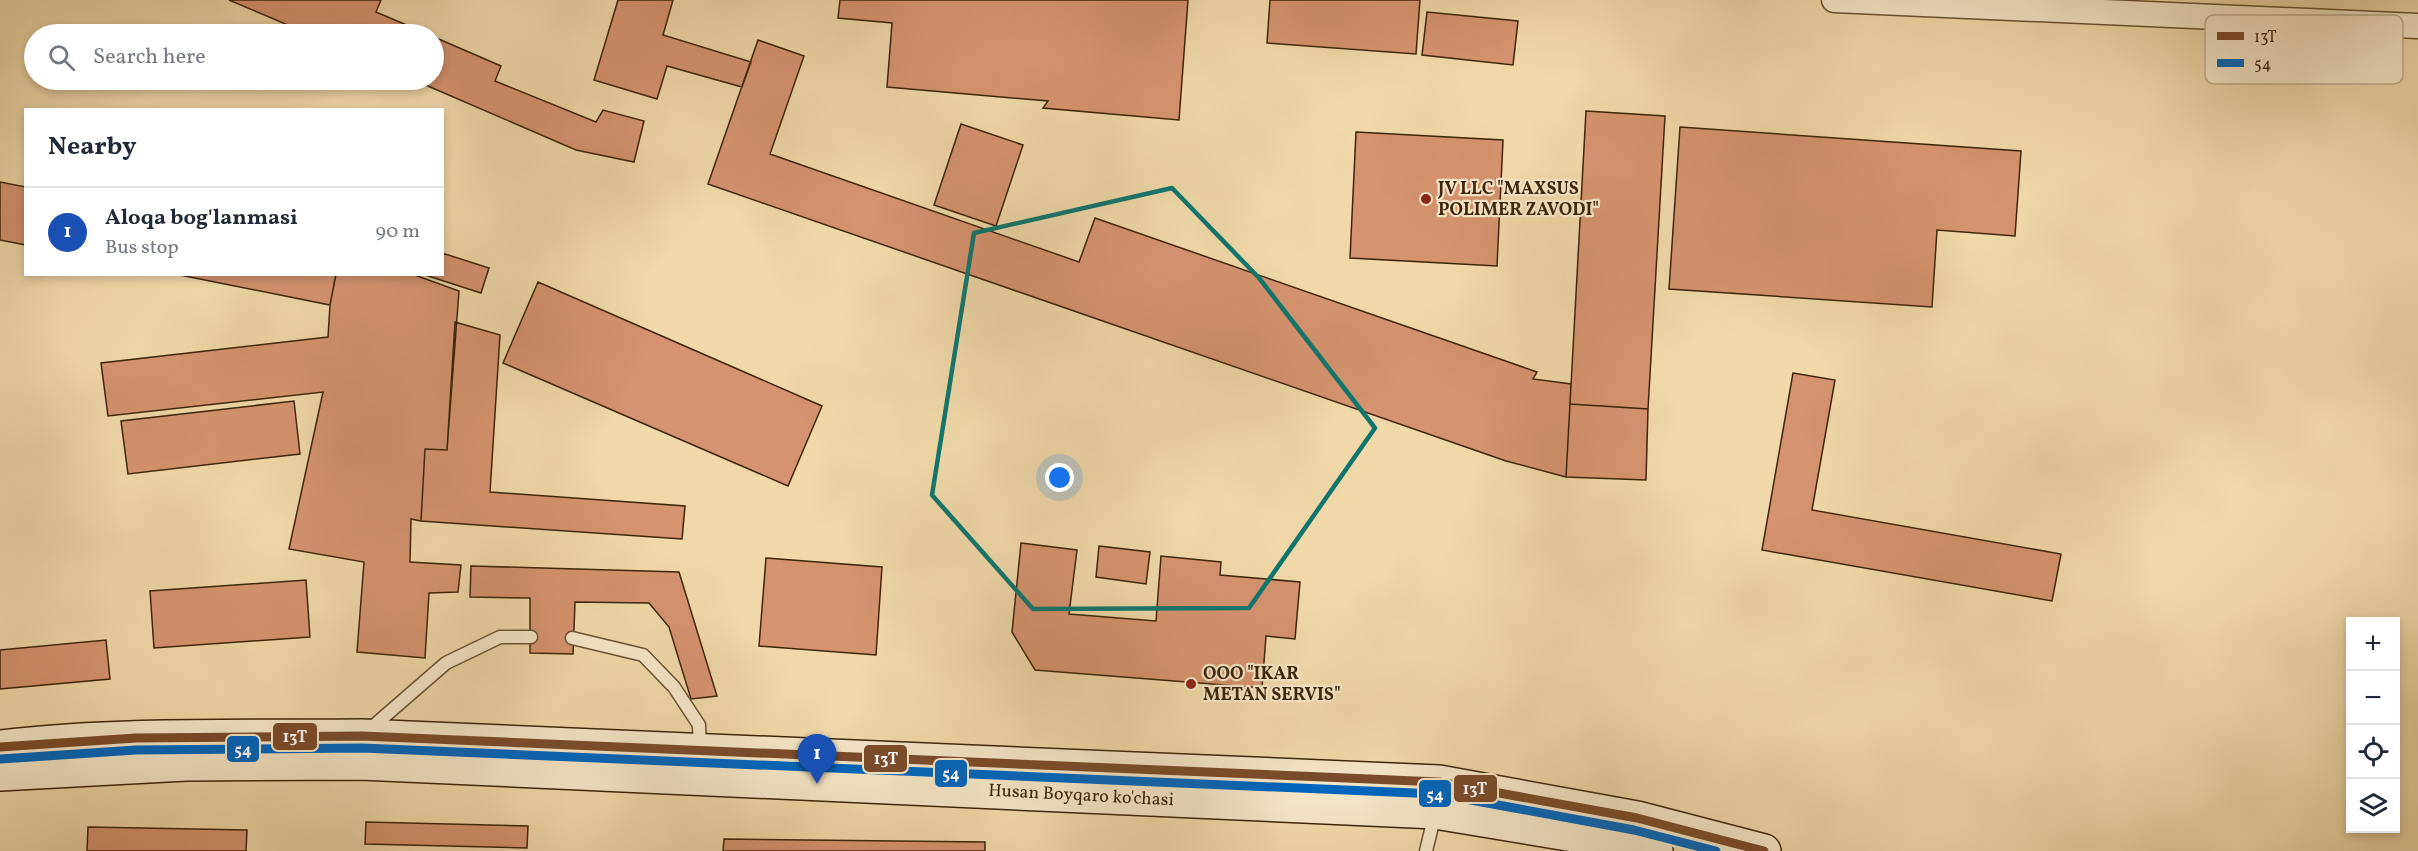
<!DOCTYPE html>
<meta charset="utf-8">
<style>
body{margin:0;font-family:Vollkorn,serif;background:#f2f2f3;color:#1f2937}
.controls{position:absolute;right:18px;bottom:18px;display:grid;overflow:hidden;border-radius:0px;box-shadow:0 3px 9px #0003}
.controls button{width:54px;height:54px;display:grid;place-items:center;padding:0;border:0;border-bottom:2px solid #e0e1e3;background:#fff;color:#1f2937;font:30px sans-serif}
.you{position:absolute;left:1060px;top:478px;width:21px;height:21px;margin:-15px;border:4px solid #fff;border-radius:50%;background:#1a73e8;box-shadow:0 0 0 9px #1a73e833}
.badge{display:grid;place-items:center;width:39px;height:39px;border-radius:50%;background:#8f2418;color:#fff;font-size:20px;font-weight:700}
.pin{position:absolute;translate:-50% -50px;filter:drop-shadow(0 2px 3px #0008)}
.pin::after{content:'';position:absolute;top:32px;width:21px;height:18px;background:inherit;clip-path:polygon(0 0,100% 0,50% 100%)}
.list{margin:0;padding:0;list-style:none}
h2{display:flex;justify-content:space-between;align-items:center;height:78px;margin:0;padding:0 24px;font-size:26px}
h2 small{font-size:20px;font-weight:400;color:#747a83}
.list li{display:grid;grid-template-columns:39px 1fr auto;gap:18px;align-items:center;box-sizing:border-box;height:90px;padding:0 24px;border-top:2px solid #e0e1e3}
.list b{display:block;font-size:22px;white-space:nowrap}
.list p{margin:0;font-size:20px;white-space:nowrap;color:#747a83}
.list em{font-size:20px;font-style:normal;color:#747a83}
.icon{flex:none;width:33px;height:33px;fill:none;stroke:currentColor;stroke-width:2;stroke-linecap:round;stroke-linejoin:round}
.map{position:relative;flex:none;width:2418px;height:851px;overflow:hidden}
.search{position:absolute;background:#fff;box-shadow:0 3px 9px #0003;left:24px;top:24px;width:420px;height:66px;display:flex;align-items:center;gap:15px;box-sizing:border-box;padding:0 21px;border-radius:33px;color:#747a83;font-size:22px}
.panel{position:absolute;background:#fff;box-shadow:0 3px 9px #0003;left:24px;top:108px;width:420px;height:168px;border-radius:0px}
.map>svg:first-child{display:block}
.building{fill:#d5936f;stroke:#3c250b;stroke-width:1.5}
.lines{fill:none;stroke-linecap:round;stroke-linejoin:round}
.lane-casing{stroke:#695232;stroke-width:15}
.street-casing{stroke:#695232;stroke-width:27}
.secondary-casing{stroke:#3c250b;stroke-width:36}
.lane{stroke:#f5e6c7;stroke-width:12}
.street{stroke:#f5e6c7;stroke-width:24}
.secondary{stroke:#f5e6c7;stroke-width:33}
.bus-1-casing{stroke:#f5e6c7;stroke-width:14}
.bus-2-casing{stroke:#f5e6c7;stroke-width:14}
.bus-1{stroke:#7a4b2a;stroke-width:9}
.bus-2{stroke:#0065bd;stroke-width:9}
.marked{fill:none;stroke:#0f766e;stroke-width:4.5;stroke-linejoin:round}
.poi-dot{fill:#8f2418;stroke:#f5e6c7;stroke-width:2}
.labels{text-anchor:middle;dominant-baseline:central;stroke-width:4.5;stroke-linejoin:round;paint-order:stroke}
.poi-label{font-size:18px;font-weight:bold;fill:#3c250b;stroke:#f5e6c7;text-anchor:start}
.street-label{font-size:18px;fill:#3c250b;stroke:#f5e6c7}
.key{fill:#f5e6c7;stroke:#beac8f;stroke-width:1.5}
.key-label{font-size:16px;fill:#3c250b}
.line-badge{stroke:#f5e6c7;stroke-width:2}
.badge-label{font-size:16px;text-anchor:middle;font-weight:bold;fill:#fff}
</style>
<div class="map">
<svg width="2418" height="851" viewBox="0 0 2418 851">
<rect width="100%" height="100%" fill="#f0d8a9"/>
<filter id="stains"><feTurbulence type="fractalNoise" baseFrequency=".00333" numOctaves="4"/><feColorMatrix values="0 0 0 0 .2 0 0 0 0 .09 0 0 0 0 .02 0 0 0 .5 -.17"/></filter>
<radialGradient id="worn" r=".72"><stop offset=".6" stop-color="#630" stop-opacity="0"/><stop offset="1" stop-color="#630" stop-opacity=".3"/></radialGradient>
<path class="building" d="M229,0H381L376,12L428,34H309Z
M618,0H673L663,35L751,62L742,87L667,66L657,99L594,80Z
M840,0H1188L1179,120L1043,108L1048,101L887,87L892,23L838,18Z
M1270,0H1420L1416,54L1267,43Z
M1427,12L1518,21L1513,65L1422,55Z
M434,37L501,66L495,81L596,122L603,110L644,121L634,162L576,150L414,80H434Z
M758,40L804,56L770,154L1079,262L1095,218L1537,372L1533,379L1571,384L1566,477L1506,461L708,184Z
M1586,111L1665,116L1648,409L1570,404Z
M961,124L1023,145L996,226L934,205Z
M1680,127L2021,151L2015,236L1937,230L1932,307L1669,289Z
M1356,132L1503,140L1497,266L1350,258Z
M0,182L26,187V245L0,240Z
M442,253L489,268L481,293L422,274H442Z
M175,274H336L330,305Z
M336,274H412L459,291L447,450L425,449L421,521L411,519L410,562L461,565L458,592L429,593L425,658L357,652L364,562L289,549L323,392L108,416L101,363L328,337L330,305Z
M538,282L822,406L788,486L503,363Z
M455,322L500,335L490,492L685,506L682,539L421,521L425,449L447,450Z
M1793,373L1835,380L1812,510L2061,554L2052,601L1762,550Z
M294,401L300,454L128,474L121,421Z
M1570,404L1648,409L1646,480L1566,477Z
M1021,543L1077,550L1069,614L1156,621L1161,556L1221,562L1220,575L1300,582L1295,639L1266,636L1262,688L1035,670L1012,632Z
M1099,546L1150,552L1146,584L1096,577Z
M766,558L882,567L876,655L759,646Z
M471,566L679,572L717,696L691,699L669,627L649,603L575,602L573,654L530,653V598L470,597Z
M306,580L310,637L154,648L150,591Z
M106,640L110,679L0,689V650Z
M366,822L528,826L527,848L365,844Z
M88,827L247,830L246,851H87Z
M724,839L985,842V851H723Z"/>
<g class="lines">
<defs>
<path id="lane" d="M572,638L643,655L674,687L699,725L700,751
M370,729L446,663L500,637H531
M1426,851L1435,814"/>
<path id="street" d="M1834,0L2418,26"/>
<path id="secondary" d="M0,747C120,733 242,737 362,736L1439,782L1637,818L1764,851
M0,774L186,764L361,763L1435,812L1628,844L1656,851"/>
</defs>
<use href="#lane" class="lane-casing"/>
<use href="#street" class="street-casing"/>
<use href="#secondary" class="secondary-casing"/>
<use href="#lane" class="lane"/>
<use href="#street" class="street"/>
<use href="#secondary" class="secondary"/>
<defs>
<path id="bus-1" d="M0,747L136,738L362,736L1439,782L1637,818L1764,851"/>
<path id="bus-2" d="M1,759L136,750L362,748L1438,794L1634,830L1716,851"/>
</defs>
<use href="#bus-1" class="bus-1-casing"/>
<use href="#bus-2" class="bus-2-casing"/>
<use href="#bus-1" class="bus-1"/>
<use href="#bus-2" class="bus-2"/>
</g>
<path class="marked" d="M1172,188L1259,278L1375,428L1249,608L1033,609L932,495L974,233Z"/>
<g class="poi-dot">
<circle cx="1426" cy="199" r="6"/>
<circle cx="1191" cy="684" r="6"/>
</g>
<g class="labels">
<g class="poi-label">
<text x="1438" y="189">JV LLC "MAXSUS<tspan x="1438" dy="21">POLIMER ZAVODI"</tspan></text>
<text x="1203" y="674">OOO "IKAR<tspan x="1203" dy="21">METAN SERVIS"</tspan></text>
</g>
<g class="street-label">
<text transform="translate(1081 796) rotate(3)">Husan Boyqaro ko'chasi</text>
</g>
</g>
<rect x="2205" y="15" width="198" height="69" rx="9" class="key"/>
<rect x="2217" y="32" width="27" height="8" fill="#7a4b2a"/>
<rect x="2217" y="59" width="27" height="8" fill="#0065bd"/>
<g class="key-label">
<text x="2254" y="42">13Т</text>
<text x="2254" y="69">54</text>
</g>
<g class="line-badge">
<rect x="272" y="722" width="46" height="29" rx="6" fill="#7a4b2a"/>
<rect x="226" y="735" width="34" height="28" rx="6" fill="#0065bd"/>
<rect x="863" y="744" width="45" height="29" rx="6" fill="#7a4b2a"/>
<rect x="934" y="759" width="34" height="29" rx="6" fill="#0065bd"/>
<rect x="1453" y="774" width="45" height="29" rx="6" fill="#7a4b2a"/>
<rect x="1418" y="779" width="34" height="29" rx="6" fill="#0065bd"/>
</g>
<g class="badge-label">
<text x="295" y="742">13Т</text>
<text x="243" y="755">54</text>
<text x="886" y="764">13Т</text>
<text x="951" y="779">54</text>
<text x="1475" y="794">13Т</text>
<text x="1435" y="800">54</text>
</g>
<rect width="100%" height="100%" filter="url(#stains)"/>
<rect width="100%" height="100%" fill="url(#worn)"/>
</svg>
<div class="controls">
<button>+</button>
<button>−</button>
<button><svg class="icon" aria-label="locate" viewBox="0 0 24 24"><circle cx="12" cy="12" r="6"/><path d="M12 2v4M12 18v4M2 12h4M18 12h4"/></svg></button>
<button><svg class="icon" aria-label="layers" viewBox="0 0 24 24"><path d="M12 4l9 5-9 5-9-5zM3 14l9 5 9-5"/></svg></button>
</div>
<div class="you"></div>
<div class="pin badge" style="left:817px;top:784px;background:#1a4fb4">1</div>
<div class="search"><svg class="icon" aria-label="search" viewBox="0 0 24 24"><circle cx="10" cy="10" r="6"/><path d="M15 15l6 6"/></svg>Search here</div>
<section class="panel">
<h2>Nearby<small></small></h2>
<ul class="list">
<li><span class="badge" style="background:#1a4fb4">1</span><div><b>Aloqa bog'lanmasi</b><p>Bus stop</p></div><em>90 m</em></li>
</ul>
</section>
</div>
